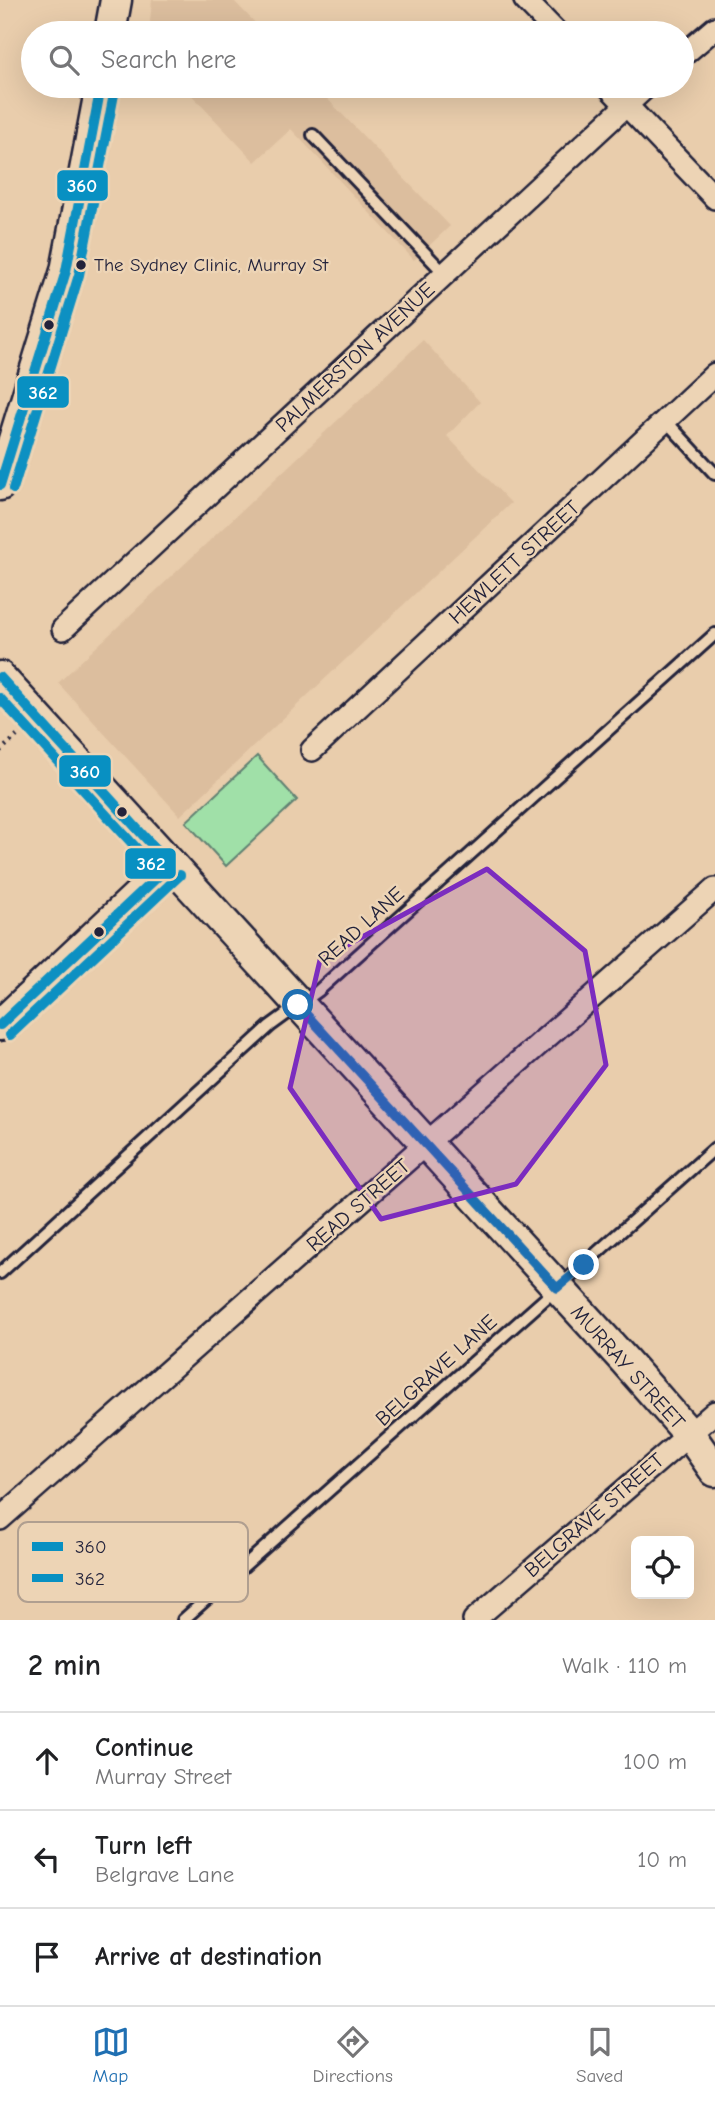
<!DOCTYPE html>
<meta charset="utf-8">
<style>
body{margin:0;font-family:"Comic Neue",sans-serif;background:#f6f6f6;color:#202124}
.controls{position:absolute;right:21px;bottom:21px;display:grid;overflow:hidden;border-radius:10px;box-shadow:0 7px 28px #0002}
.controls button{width:63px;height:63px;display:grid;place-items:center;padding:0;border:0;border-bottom:2px solid #e0e0e0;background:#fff;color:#202124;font:35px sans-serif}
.stop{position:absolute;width:21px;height:21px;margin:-16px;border:5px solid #1f6fb2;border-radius:50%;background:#fff}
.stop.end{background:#1f6fb2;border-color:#fff;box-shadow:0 2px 7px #0008}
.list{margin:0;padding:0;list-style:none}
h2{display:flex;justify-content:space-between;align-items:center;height:91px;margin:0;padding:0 28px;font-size:30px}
h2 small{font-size:23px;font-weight:400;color:#757577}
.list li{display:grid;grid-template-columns:46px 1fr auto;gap:21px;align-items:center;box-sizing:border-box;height:98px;padding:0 28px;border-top:2px solid #e0e0e0}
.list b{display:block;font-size:26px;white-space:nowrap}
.list p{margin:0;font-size:23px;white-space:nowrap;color:#757577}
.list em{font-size:23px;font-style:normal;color:#757577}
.icon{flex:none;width:38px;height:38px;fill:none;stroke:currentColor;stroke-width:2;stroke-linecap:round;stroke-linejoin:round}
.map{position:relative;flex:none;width:715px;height:1620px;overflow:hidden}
.search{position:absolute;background:#fff;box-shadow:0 7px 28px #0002;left:21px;right:21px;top:21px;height:77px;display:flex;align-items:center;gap:18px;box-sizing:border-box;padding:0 24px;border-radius:38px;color:#757577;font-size:26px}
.sheet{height:385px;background:#fff}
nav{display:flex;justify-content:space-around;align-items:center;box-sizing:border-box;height:98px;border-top:2px solid #e0e0e0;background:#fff;font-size:19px;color:#757577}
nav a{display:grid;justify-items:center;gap:4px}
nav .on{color:#1f6fb2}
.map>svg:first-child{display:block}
.built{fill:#dcbe9e}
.green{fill:#a0e0a8;stroke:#618172;stroke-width:2}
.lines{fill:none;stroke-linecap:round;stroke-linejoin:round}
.lane-casing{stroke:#22223b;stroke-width:16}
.street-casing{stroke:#22223b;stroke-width:26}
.secondary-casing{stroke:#22223b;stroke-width:35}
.path{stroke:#22223b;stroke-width:4.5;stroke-dasharray:2 5;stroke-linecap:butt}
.lane{stroke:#edd4b5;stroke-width:10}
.street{stroke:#edd4b5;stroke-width:21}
.secondary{stroke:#edd4b5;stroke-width:30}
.bus-1-casing{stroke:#edd4b5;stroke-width:16}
.bus-2-casing{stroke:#edd4b5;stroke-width:16}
.bus-1{stroke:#0890c2;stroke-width:10}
.bus-2{stroke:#0890c2;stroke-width:10}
.route{stroke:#1f6fb2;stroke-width:9}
.marked{fill:#7b2cbf;fill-opacity:0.2;stroke:#7b2cbf;stroke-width:5;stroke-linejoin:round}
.bus-dot{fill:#22223b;stroke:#edd4b5;stroke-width:2.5}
.labels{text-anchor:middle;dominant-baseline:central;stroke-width:5;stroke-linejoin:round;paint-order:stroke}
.bus-label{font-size:19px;fill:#22223b;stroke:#edd4b5;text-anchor:start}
.street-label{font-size:21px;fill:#22223b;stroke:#edd4b5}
.key{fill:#edd4b5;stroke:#b09f90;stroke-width:2}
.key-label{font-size:19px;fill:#22223b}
.line-badge{stroke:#edd4b5;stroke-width:2.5}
.badge-label{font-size:19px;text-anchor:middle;font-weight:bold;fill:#fff}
</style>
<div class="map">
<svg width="715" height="1620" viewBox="0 0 715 1620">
<rect width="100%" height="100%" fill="#e9cdac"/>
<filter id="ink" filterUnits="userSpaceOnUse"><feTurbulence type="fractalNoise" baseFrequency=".0143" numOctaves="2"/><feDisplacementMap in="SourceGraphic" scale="14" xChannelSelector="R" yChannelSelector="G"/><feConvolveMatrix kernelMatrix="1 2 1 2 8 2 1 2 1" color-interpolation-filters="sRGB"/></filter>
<g filter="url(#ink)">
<path class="built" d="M152,0H233L265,33H149Z
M183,86H315L450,226L414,260L291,129L255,162Z
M423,340L480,402L447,436L511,503L180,816L58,683Z"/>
<path class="green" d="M257,756L297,800L226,866L186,822Z"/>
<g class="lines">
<defs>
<path id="lane" d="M313,135L444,273
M666,421L715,474
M0,1273L270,1026L318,991L715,634
M183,1620L715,1148"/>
<path id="street" d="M525,0L557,33
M682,56L715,28
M608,86L715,198
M63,629L647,86
M312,750L715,374
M0,1519L715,889
M474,1620L715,1412"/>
<path id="secondary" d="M110,33L116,0
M0,485L66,271L101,86
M0,677L625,1361L690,1435L715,1471
M0,1025L170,865"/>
</defs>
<use href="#lane" class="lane-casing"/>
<use href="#street" class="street-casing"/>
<use href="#secondary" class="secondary-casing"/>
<path class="path" d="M0,751L17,736"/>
<use href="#lane" class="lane"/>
<use href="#street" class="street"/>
<use href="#secondary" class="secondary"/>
<defs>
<path id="bus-1" d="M0,485L66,271L101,86
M0,677L170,865
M0,1025L170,865"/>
<path id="bus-2" d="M13,489L79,275L115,89
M0,698L160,874
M10,1035L180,875"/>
</defs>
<use href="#bus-1" class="bus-1-casing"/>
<use href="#bus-2" class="bus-2-casing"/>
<use href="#bus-1" class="bus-1"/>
<use href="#bus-2" class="bus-2"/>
</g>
</g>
<g class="lines" filter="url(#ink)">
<path class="route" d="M298,1005L557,1288L584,1265"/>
</g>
<path class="marked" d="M487,869L585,951L606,1065L516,1184L381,1219L290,1088L320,960Z"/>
<g class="bus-dot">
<circle cx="81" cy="265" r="6"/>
<circle cx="49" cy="325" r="6"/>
<circle cx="122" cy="812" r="6"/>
<circle cx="99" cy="932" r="6"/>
</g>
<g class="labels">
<g class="bus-label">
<text x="94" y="265">The Sydney Clinic, Murray St</text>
</g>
<g class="street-label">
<text transform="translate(355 357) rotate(-43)">PALMERSTON AVENUE</text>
<text transform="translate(514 562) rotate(-43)">HEWLETT STREET</text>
<text transform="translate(361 926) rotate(-42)">READ LANE</text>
<text transform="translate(358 1205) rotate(-41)">READ STREET</text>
<text transform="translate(628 1367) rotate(48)">MURRAY STREET</text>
<text transform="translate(436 1370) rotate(-42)">BELGRAVE LANE</text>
<text transform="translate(594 1515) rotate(-41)">BELGRAVE STREET</text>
</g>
</g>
<rect x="18" y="1522" width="230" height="80" rx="10" class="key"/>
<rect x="32" y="1542" width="31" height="9" fill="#0890c2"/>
<rect x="32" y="1574" width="31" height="8" fill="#0890c2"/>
<g class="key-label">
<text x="75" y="1553">360</text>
<text x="75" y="1585">362</text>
</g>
<g class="line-badge">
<rect x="56" y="169" width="53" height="33" rx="7" fill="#0890c2"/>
<rect x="16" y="375" width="54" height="34" rx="7" fill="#0890c2"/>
<rect x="58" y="754" width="54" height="34" rx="7" fill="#0890c2"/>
<rect x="124" y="847" width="53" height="33" rx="7" fill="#0890c2"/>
</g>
<g class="badge-label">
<text x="82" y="192">360</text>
<text x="43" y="399">362</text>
<text x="85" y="778">360</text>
<text x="151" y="870">362</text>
</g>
</svg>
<div class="controls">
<button><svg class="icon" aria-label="locate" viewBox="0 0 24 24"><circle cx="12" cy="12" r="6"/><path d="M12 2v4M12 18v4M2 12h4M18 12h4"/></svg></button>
</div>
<div class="stop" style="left:298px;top:1005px"></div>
<div class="stop end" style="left:584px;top:1265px"></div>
<div class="search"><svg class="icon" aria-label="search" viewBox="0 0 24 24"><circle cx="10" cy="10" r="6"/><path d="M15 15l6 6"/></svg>Search here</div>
</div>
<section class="sheet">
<h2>2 min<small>Walk · 110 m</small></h2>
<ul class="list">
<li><svg class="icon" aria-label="ahead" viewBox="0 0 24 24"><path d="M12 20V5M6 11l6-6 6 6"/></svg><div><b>Continue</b><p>Murray Street</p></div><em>100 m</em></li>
<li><svg class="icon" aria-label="left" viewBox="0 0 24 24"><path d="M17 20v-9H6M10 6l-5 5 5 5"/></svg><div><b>Turn left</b><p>Belgrave Lane</p></div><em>10 m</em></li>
<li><svg class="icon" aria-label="arrive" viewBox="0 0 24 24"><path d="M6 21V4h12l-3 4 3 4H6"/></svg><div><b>Arrive at destination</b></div></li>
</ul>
</section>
<nav>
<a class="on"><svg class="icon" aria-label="map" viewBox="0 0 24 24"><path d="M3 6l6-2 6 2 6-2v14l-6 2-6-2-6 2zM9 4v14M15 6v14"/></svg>Map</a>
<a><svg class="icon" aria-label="directions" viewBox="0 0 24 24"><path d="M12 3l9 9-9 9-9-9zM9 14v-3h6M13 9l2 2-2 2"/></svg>Directions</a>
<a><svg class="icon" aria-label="saved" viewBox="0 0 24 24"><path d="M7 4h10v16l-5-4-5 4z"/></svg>Saved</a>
</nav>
